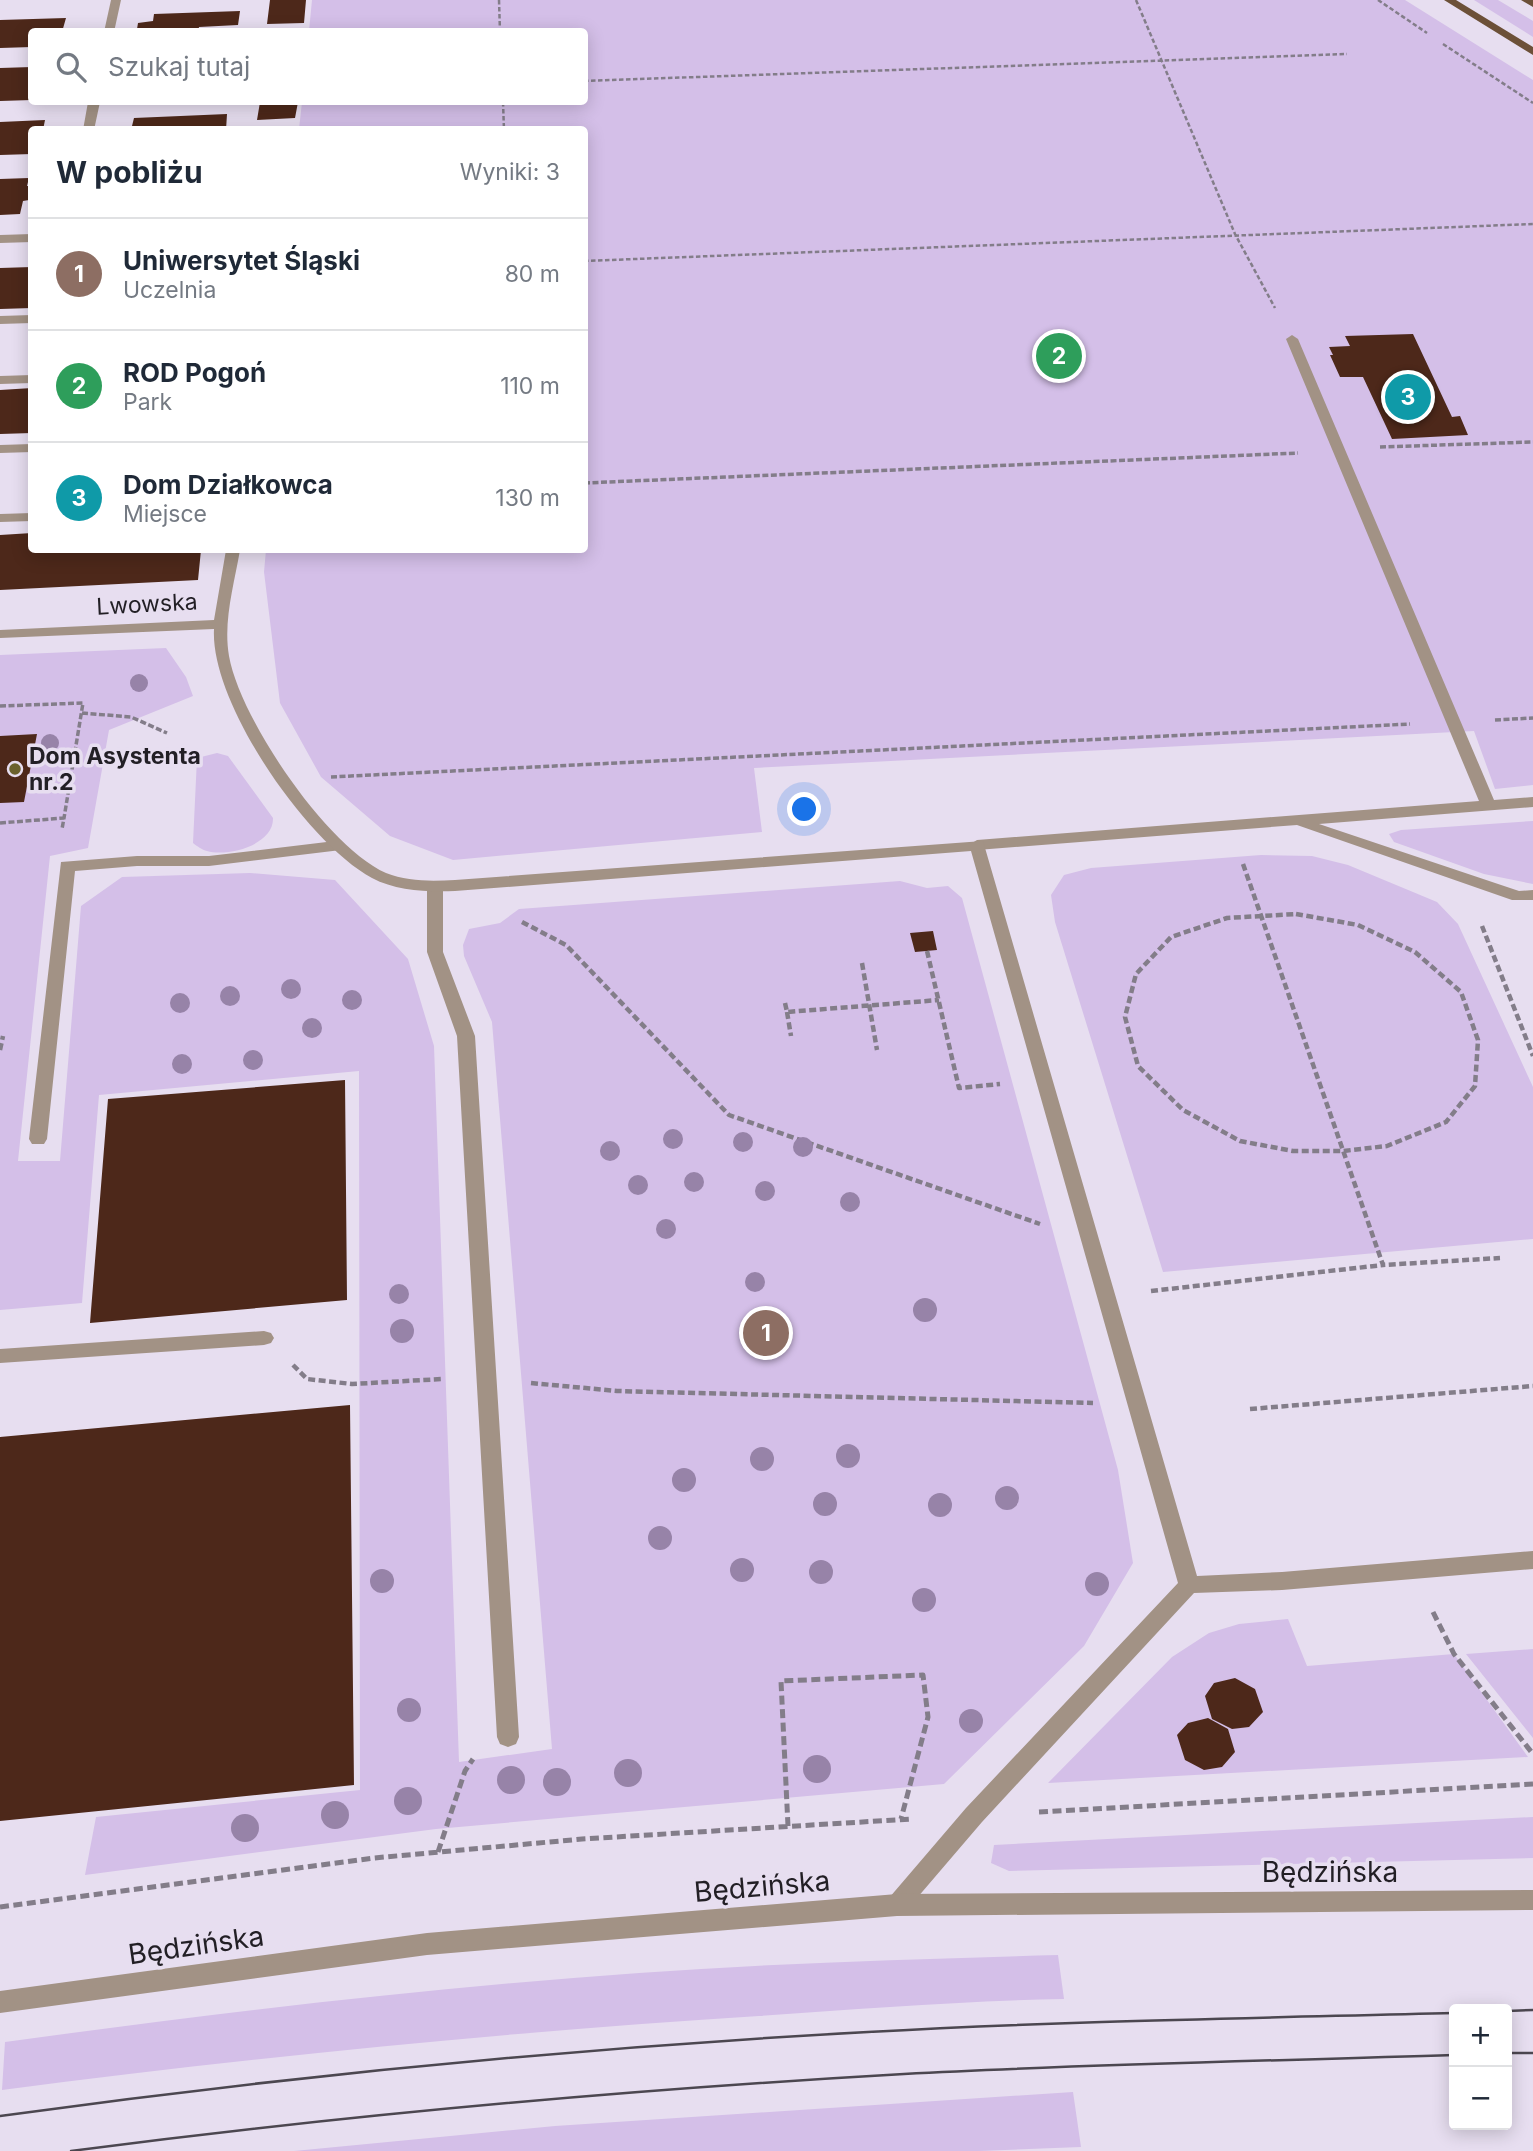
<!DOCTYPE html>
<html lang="pl">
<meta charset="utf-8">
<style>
body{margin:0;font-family:Inter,sans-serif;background:#f6f6f7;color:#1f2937}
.controls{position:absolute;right:21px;bottom:21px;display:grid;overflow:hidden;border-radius:7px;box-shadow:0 4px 18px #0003}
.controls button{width:63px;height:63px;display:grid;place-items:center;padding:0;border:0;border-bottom:2px solid #e0e1e3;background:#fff;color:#1f2937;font:35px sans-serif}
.you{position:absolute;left:805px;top:810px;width:24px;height:24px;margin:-18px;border:5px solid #fff;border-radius:50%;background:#1a73e8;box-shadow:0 0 0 10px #1a73e833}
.badge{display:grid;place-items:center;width:46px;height:46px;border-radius:50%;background:#d93025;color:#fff;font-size:23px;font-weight:700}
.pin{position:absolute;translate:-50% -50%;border:4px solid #fff;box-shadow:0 2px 7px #0006}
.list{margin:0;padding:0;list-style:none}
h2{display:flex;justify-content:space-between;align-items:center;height:91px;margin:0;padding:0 28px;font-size:30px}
h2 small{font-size:23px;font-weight:400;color:#747a83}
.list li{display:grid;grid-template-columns:46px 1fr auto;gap:21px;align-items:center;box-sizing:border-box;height:112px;padding:0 28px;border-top:2px solid #e0e1e3}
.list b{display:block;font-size:26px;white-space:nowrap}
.list p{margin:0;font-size:23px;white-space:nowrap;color:#747a83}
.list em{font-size:23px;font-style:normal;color:#747a83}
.icon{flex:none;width:38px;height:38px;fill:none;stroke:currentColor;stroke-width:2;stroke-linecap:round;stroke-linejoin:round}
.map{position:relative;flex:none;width:1533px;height:2151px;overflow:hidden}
.search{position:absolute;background:#fff;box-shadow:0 4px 18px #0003;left:28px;top:28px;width:560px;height:77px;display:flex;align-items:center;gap:18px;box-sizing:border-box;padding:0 24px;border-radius:7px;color:#747a83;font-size:26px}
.panel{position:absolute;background:#fff;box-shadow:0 4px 18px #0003;left:28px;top:126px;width:560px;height:427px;border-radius:7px}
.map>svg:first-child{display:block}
.green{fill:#d4bfe8}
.building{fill:#4d281a}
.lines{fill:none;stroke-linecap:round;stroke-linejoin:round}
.path-far3{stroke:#837d89;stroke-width:2.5;stroke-dasharray:4.5 2.5;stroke-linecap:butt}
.path-far2{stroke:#837d89;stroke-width:3.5;stroke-dasharray:6 2.5;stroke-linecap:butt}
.path-far1{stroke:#837d89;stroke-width:4.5;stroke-dasharray:7 3.5;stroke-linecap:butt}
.path{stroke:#837d89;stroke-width:5;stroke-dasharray:9 4.5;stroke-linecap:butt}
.service{fill:#a29285;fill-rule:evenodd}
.minor{fill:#a29285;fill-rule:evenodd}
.tertiary{fill:#a29285;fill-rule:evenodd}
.primary{fill:#6c5038;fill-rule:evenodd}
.tram{stroke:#4c4750;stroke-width:2.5}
.tree{fill:#9783a8}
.poi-dot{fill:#6a612d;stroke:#e7def0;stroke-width:2.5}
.labels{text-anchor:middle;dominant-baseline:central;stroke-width:7;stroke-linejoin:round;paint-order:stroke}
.street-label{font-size:23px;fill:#221f25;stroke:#e7def0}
.poi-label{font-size:23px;font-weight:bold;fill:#221f25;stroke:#e7def0;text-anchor:start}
.near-street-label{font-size:28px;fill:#221f25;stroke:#e7def0}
</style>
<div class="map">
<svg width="1533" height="2151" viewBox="0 0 1533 2151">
<rect width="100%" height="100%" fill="#e7def0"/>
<path class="green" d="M312,0H1405L1533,80V785L1495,789L1474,731L754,768L762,832L453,860L390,836L321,777L280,703L264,572L266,550H584V130L299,129L302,102H584V32L309,31Z
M1474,0H1498L1533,21V37Z
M166,648L186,677L193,696L109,730L88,848L50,856L18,1161H60L81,906L122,877L250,873L335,880L408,959L434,1046L459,1762L552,1749L492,1022L464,956L463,945L469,929L500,923L519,909L900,881L927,888L948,886L962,898L1118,1470L1133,1563L1084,1646L944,1784L436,1829L85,1875L96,1817L360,1790L359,1071L99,1095L82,1303L0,1310V655Z
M217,753L228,756L273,818C274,845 228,857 207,851C202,850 197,846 193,843L197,758Z
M1533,821V884L1484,874L1394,842L1389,834L1401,830Z
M1261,855L1312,856L1348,865L1437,902L1458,924L1533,1087V1239L1163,1272L1055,922L1051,895L1064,875L1091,868Z
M1288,1619L1307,1666L1454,1654L1528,1757L1048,1783L1172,1657L1209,1633L1239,1624Z
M1533,1649V1738L1466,1654Z
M1533,1817V1858L1009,1871L991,1863L994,1845Z
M1058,1955L1064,1999C962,2001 861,2009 759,2016C506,2032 254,2057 2,2090L5,2042C216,2013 427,1988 639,1973C778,1963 918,1959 1058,1955Z
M1073,2092L1081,2147L979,2151H294L555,2126Z"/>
<path class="building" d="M270,0H306L304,23L267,24Z
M240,11L238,25L199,27L198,32L137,29L138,23L153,21L154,14Z
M66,18L62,32H32V47L0,48V20Z
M32,67V100L0,101V68Z
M260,102H298L295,118L257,120Z
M227,114L226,130H117L132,126L134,118Z
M45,120L43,130H32V154L0,155V122Z
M29,178L27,186H32V196L29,200L23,201L20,214L0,215V179Z
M32,267V308L0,309V268Z
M1413,334L1452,417L1460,416L1468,435L1392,439L1363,377H1340L1330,355H1333L1329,347L1350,346L1345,336Z
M32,388V433L0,434V390Z
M32,533V550H201L198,580L0,590V535Z
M37,734L24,802L0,803V736Z
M933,931L937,950L915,952L910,933Z
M345,1080L347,1300L90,1323L108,1099Z
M350,1405L354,1785L0,1821V1437Z
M1235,1678L1255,1689L1263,1712L1249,1727L1232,1729L1212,1719L1205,1696L1214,1683Z
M1208,1718L1228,1729L1235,1752L1222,1767L1204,1770L1185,1760L1177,1735L1188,1723Z"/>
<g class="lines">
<path class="path-far3" d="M499,0L500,32
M1136,0L1235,234L1275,308
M1378,0L1427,33
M1443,44L1533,103
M584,81L1347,54
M503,102L504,130
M584,261L1533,224"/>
<path class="path-far2" d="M1380,447L1533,442
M584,483L1298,453
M0,706L83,703L64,818
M82,713L131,717L167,733
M1495,720L1533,718
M331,777L1410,724
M0,823L64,818L62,829"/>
<path class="path-far1" d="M1243,864L1383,1265L1500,1258
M1296,914L1358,925L1415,952L1461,992L1478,1040L1475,1086L1446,1122L1387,1146L1343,1151H1293L1240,1141L1183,1110L1138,1066L1125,1017L1136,974L1171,937L1227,918Z
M522,922L566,945L729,1115L1040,1224
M1482,926L1533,1056
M927,951L959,1088L1000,1084
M862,963L877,1050
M785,1003L787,1012L939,1000
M787,1012L791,1036
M0,1050L3,1036
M1151,1291L1383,1265
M293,1365L307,1379L352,1384L442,1379
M531,1383L617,1391L1093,1403
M1250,1409L1533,1386"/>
<path class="path" d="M1433,1612L1454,1654L1533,1754
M1039,1812L1533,1784
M788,1826L781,1681L923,1675L928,1717L901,1819
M438,1852L465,1771L473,1759
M0,1907L374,1858L582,1839L911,1819"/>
<path class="service" d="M32,315V323L0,324V316Z
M1292,335L1298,339L1494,800L1533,797V807L1319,824L1519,891L1533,890V900H1512L1297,825L977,850L969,845L977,840L1479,801L1286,339Z
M32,375V383L0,384V376Z
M32,444V452L0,453V445Z
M32,513V521L0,522V514Z
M335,841L341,842L343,846L341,850L209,866H137L75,871L47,1139L44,1144H32L29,1139L61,862L137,856H209Z
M435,884L443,889V952L475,1036L519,1737L516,1744L508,1747L500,1744L497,1737L457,1036L427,952V889Z
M264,1331L271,1333L274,1338L271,1343L264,1345L0,1363V1349Z"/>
<path class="minor" d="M111,0H121L114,32H104Z
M88,102H100L94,130H83Z
M32,234V242L0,243V235Z
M226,550H240C234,585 223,621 229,656C240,719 327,847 386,873C408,882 433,881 455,880L983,841L1197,1576L1282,1572L1533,1551V1569L1282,1590L1194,1593L982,1822L905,1912L897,1916L889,1912L885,1905L889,1898L966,1808L1178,1583L971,851L455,891C428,892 396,891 372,878C307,843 210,703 214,629L0,638V630L214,620Z"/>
<path class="tertiary" d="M1533,1890V1910L897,1916L427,1955L0,2013V1991L427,1933L897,1894Z"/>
<path class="primary" d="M1444,0H1456L1533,47V55Z
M1521,0H1533V7Z"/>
<path class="tram" d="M1507,2011L1533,2010
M1507,2053H1533
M0,2116C288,2076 577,2048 868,2032C1063,2021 1259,2018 1454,2013
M71,2151C347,2115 625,2090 904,2074C1087,2064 1271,2061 1454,2055"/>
</g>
<g class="tree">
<circle cx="139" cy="683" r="9"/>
<circle cx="50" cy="743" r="9"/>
<circle cx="291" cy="989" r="10"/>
<circle cx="230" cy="996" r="10"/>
<circle cx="352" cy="1000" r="10"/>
<circle cx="180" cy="1003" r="10"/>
<circle cx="312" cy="1028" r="10"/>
<circle cx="253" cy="1060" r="10"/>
<circle cx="182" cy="1064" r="10"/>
<circle cx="673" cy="1139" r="10"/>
<circle cx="743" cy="1142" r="10"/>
<circle cx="803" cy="1147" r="10"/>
<circle cx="610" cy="1151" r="10"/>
<circle cx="694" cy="1182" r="10"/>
<circle cx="638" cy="1185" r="10"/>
<circle cx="765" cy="1191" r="10"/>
<circle cx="850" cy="1202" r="10"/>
<circle cx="666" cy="1229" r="10"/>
<circle cx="755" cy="1282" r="10"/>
<circle cx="399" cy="1294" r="10"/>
<circle cx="925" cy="1310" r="12"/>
<circle cx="402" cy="1331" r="12"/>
<circle cx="848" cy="1456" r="12"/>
<circle cx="762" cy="1459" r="12"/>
<circle cx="684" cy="1480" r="12"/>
<circle cx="1007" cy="1498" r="12"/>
<circle cx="825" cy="1504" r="12"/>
<circle cx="940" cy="1505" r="12"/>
<circle cx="660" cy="1538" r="12"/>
<circle cx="742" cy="1570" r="12"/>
<circle cx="821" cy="1572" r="12"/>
<circle cx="382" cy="1581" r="12"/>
<circle cx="1097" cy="1584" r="12"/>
<circle cx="924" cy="1600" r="12"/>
<circle cx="409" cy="1710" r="12"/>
<circle cx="971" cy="1721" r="12"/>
<circle cx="817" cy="1769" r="14"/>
<circle cx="628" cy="1773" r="14"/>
<circle cx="511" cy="1780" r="14"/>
<circle cx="557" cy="1782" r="14"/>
<circle cx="408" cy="1801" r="14"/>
<circle cx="335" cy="1815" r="14"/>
<circle cx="245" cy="1828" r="14"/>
</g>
<circle class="poi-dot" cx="15" cy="769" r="7"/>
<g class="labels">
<g class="street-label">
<text transform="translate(147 604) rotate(-3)">Lwowska</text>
</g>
<g class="poi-label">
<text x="29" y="756">Dom Asystenta<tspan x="29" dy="26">nr.2</tspan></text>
</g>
<g class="near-street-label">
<text x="1330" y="1872">Będzińska</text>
<text transform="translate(762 1886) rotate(-5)">Będzińska</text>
<text transform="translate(196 1945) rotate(-8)">Będzińska</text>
</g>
</g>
</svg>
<div class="controls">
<button>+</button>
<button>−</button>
</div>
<div class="you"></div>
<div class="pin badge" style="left:766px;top:1333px;background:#8d6e63">1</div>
<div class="pin badge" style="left:1059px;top:356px;background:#2e9e5b">2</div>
<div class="pin badge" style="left:1408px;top:397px;background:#0f9aa8">3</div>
<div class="search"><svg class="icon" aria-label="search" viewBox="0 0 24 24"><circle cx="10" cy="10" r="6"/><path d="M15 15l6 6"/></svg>Szukaj tutaj</div>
<section class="panel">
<h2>W pobliżu<small>Wyniki: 3</small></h2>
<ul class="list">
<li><span class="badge" style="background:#8d6e63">1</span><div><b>Uniwersytet Śląski</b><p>Uczelnia</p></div><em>80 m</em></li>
<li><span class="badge" style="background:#2e9e5b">2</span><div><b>ROD Pogoń</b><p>Park</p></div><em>110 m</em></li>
<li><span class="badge" style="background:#0f9aa8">3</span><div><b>Dom Działkowca</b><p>Miejsce</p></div><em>130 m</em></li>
</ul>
</section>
</div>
